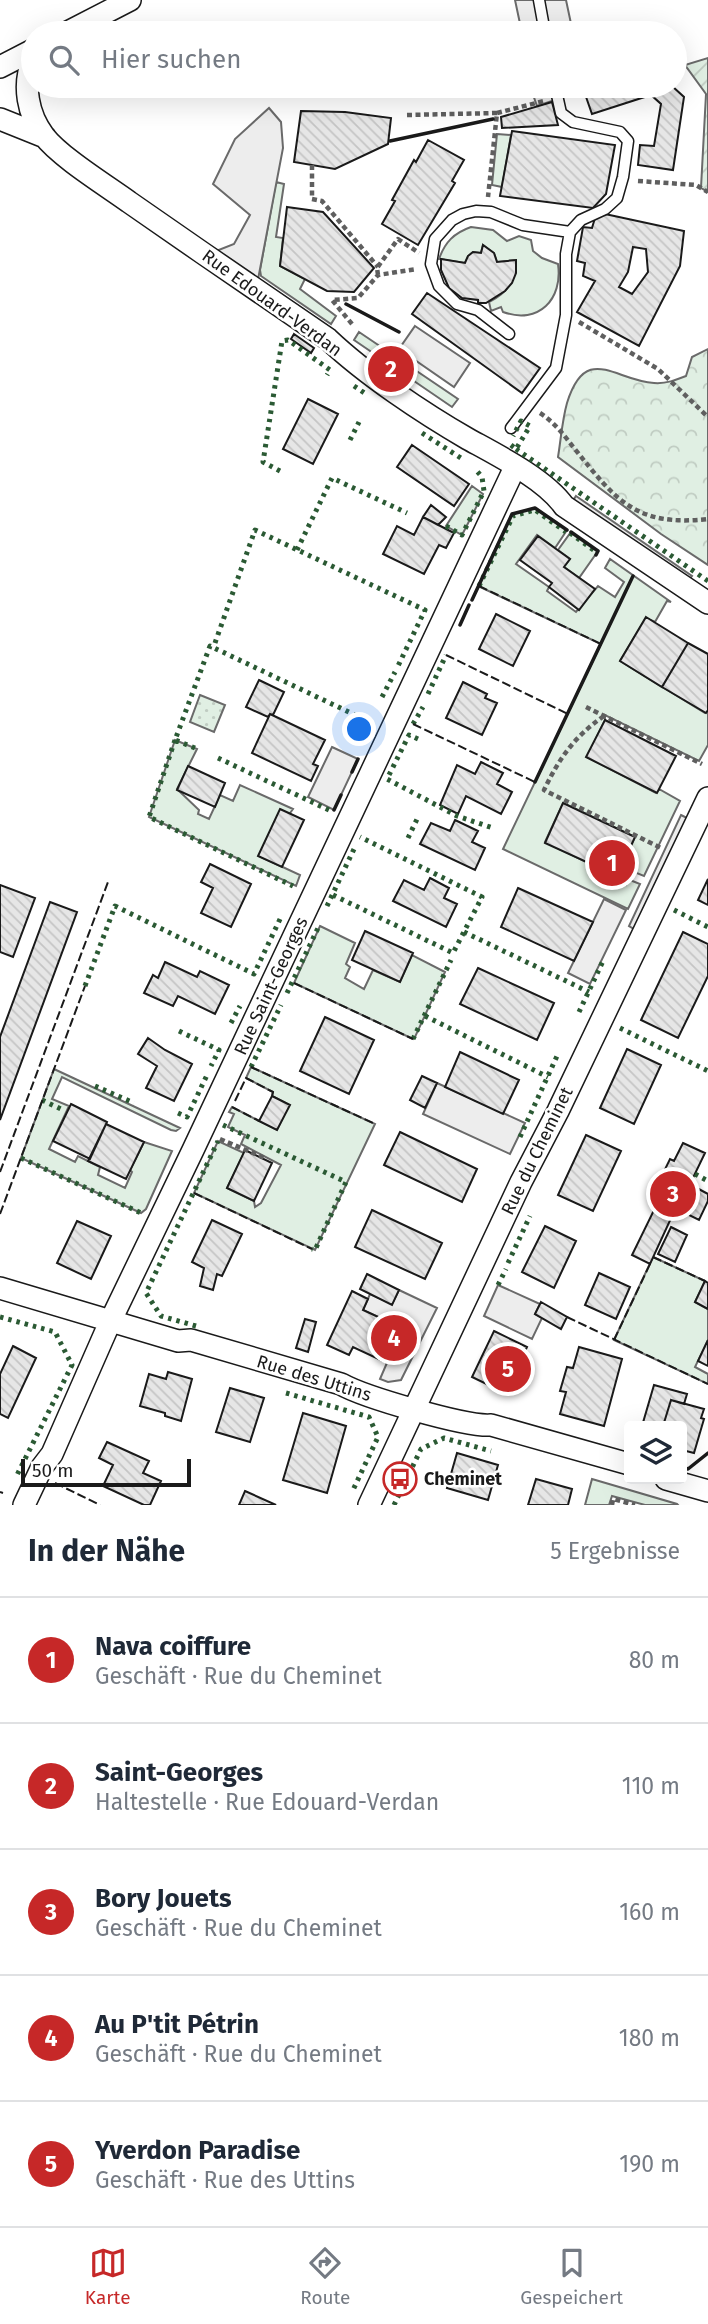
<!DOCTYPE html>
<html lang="de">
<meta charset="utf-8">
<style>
body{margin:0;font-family:"Fira Sans",sans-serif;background:#f2f2f3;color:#1f2937}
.controls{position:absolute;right:21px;bottom:21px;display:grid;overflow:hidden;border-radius:7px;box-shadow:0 7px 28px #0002}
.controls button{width:63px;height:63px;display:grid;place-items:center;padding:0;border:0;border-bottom:2px solid #e0e1e3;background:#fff;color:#1f2937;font:35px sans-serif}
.scale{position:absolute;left:21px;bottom:18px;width:170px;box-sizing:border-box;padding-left:7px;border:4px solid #1a1a1a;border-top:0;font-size:19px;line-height:24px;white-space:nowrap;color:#1a1a1a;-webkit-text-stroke:5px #fff;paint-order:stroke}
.you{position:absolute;left:360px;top:730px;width:24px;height:24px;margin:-18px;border:5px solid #fff;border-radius:50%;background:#1a73e8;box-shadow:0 0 0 10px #1a73e833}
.badge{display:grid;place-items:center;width:46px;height:46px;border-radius:50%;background:#c62828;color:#fff;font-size:23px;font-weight:700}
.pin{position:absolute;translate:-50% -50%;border:4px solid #fff;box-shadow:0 2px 7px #0006}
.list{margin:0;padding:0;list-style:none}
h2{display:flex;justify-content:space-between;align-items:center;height:91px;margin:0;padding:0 28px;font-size:30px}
h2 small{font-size:23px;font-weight:400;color:#747a83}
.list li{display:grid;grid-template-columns:46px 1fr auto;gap:21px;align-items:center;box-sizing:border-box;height:126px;padding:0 28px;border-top:2px solid #e0e1e3}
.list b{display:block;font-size:26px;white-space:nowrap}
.list p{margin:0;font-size:23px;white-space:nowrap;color:#747a83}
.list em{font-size:23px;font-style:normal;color:#747a83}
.icon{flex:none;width:38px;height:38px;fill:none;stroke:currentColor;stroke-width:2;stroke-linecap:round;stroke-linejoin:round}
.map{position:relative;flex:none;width:708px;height:1505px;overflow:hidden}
.search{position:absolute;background:#fff;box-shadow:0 7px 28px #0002;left:21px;right:21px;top:21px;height:77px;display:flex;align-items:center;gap:18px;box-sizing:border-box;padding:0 24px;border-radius:38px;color:#747a83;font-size:26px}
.sheet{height:721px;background:#fff}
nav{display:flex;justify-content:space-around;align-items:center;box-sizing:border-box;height:98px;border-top:2px solid #e0e1e3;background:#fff;font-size:19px;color:#747a83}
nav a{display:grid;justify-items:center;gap:4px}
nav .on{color:#c62828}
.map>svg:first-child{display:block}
.grass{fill:#e0efe3;stroke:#6a6a6a;stroke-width:2}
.forest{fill:url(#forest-crowns);stroke:#6a6a6a;stroke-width:2}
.park{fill:url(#park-dots);stroke:#6a6a6a;stroke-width:2}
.garden{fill:url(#garden-furrows);stroke:#6a6a6a;stroke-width:2}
.parking{fill:#ededed;stroke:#6a6a6a;stroke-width:2}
.building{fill:url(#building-back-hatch);stroke:#1a1a1a;stroke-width:2;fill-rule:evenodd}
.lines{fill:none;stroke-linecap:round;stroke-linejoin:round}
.service-casing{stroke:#1a1a1a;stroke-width:13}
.minor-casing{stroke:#1a1a1a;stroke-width:24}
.path{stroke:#5f5f5f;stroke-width:4.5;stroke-dasharray:5 3.5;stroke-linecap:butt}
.service{stroke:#fff;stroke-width:10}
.minor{stroke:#fff;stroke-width:21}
.hedge{stroke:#2b5a34;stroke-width:5;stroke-dasharray:3.5 5;stroke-linecap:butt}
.fence{stroke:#1a1a1a;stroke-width:2;stroke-dasharray:9 3.5;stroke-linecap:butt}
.wall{stroke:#1a1a1a;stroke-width:3.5}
.labels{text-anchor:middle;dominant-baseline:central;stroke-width:5;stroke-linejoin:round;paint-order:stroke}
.street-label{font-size:18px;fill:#1a1a1a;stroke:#fff}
.poi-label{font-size:18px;font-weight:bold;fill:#1a1a1a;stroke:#fff;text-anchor:start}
</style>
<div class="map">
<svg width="708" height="1505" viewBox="0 0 708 1505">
<defs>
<pattern id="forest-crowns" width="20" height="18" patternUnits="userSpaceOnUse" patternTransform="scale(1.75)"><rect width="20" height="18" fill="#e0efe3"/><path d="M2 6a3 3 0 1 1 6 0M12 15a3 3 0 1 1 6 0" fill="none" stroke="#c0ccc2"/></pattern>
<pattern id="park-dots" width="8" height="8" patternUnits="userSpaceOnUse" patternTransform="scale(1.75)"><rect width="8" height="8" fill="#e0efe3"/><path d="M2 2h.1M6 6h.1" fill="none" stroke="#c0ccc2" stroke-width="1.8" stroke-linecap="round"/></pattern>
<pattern id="garden-furrows" width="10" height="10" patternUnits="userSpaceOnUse" patternTransform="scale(1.75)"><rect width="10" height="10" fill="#e0efe3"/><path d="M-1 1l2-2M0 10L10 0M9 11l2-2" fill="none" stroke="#c0ccc2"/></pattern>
<pattern id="building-back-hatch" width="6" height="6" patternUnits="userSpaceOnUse" patternTransform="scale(1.75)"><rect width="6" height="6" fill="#e6e6e6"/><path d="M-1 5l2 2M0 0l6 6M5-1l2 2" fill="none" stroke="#c5c5c5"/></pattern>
</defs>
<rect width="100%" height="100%" fill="#fff"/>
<path class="grass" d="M497,134L511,135L502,187L492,185Z
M276,182L284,184L276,237L283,238L280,266L305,279L300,289L336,316L331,324L261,276L260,270Z
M471,227L493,230L507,241L519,236L531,240L533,251L542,258L558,264C563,299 539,325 503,312L501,307L491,311L489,302C507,293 516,281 516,260L497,262L494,253L483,245L481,253L473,252L468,256L465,263L439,259C445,242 454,233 471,227Z
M359,332L458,399L452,407L354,340Z
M472,486L483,494L462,535L446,526Z
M535,508L567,530L555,548L537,535L516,564L549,587L547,591L576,612L598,586L615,597L624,582L605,568L610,559L671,602L667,601L655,622L646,618L620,661L705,713L708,710V745L699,761L605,715V720L587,757L656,793L659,789L680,801L644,876L634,872L637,861L627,855L635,837L563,803L545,842L603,870L604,875L626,885L630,880L640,884L628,909L503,849L601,644L478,586L512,514Z
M571,532L598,551L579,578L564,567L570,559L558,550Z
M175,740L197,749L177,789L199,810L198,814L209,819L220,795L233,801L240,785L293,809L259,856L300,875L296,886L149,817Z
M320,926L355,943L346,964L350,967L345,978L364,989L373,970L400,982L412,955L445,972L415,1037L413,1039L294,983Z
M251,1067L375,1124L315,1250L194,1193L218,1141L244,1153L227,1188L254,1201L255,1207L261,1203L281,1165L241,1144L245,1135L228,1127L234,1114L229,1112L232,1107L277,1130L289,1105L272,1096L273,1092L246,1078Z
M54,1069L180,1128L176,1131L171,1130L62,1077L52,1099L69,1106L49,1149L75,1162L78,1156L100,1167L98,1175L125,1188L132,1172L130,1170L144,1142L172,1151L146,1209L141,1213L21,1158Z
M653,1257L705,1281L695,1302L708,1309V1340L695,1367L708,1374V1384L614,1340Z
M592,1479L677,1504L678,1505H645L612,1496L609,1505H585Z"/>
<path class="forest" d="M708,349V565L661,534L558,457C561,439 562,421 567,403C586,342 615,381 654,383C666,384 676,380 686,376L692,357Z"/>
<path class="park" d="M200,695L225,705L214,732L190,722Z"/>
<path class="garden" d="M708,58V192L701,188L706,94L685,65Z"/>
<path class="parking" d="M515,0H566L573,33H522Z
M530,86H583L585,94L567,96L537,106Z
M269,108L281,122L283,148L256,290L206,255L234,244L250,215L213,184L235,139Z
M415,326L470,363L454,387L399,349Z
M576,496L692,576L688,581L572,502Z
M332,747L358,759L334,810L308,797Z
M681,815L687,818L634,929L629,926Z
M604,899L626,910L590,984L568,973Z
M437,1083L525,1123L510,1154L423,1114Z
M498,1285L540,1304L535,1314L542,1318L532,1339L484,1316Z
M399,1290L437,1308L401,1380L388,1382L380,1379L402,1328L363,1310L370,1294L392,1304Z"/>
<path class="building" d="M612,86H672L684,97L673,170L638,165L640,145L654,146L661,104L651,95L592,114L585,94Z
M552,102L558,125L502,128L501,117Z
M301,111L345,112L391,118L388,144L335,169L294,162Z
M512,131L615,145L606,194L593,208L500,196Z
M428,140L464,160L452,181L455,183L418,245L382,224L395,201L392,200L414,160L416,162Z
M287,207L323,212L374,268L354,292L327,291L280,266Z
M605,214L684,231L680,266L639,346L577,312L595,281L583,276L585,263L577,261L583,227L592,228L595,218ZM633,247L646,249L648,272L632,294L619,287L628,272Z
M483,245L494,253L497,262L516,260V273L512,283L505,291L486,303H478V300L462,298L449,288L441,270V259L465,263L468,256L473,252L481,253Z
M427,293L540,368L522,393L412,314Z
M294,334L314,348L311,353L291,339Z
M308,399L338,414L313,464L283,449Z
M412,445L469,484L454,506L397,467Z
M431,505L446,517L438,525L423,517Z
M423,517L454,533L446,548L439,545L424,574L383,554L397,526L414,535Z
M538,536L570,559L564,567L595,589L579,610L549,587L552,583L520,560Z
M496,614L530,631L513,666L479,649Z
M646,617L688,643L662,687L620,661Z
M688,643L708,654V710L706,713L662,687Z
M259,680L284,692L273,715L270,714L268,717L246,707Z
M463,682L487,694L485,698L497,703L482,735L446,718Z
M270,714L325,740L313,764L318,766L311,781L252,753Z
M605,720L676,756L657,793L586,757Z
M481,762L503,773L497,784L512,792L501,814L466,796L458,814L440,805L457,765L475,774Z
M188,766L225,783L215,807L177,790Z
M563,803L635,837L617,876L545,843Z
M280,809L304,820L282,867L258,856Z
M455,820L478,831L472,842L485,848L475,870L420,844L431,823L450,831Z
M210,864L251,884L231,927L201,913L213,888L201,882Z
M430,878L449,888L444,898L457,904L446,927L393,901L404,880L424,890Z
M708,879V905L698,900Z
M0,885L35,898L13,957L0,952Z
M518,888L593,922L574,961L501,927Z
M50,902L77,912L0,1120V1037Z
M365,931L413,953L400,982L352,960Z
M683,932L708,944V976L678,1038L641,1020Z
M165,962L197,977L200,971L229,985L215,1014L178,996L173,1006L144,993L153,975L158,978Z
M478,968L554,1003L537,1040L460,1004Z
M325,1017L374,1040L349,1094L300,1071Z
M148,1038L165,1050L192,1064L174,1101L146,1088L157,1066L138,1054Z
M627,1049L661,1065L634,1124L600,1108Z
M460,1052L519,1080L503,1114L445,1087Z
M422,1076L437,1083L425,1108L410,1100Z
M272,1096L290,1105L277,1130L259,1121Z
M71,1104L107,1122L90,1159L53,1141Z
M106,1124L144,1142L126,1179L88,1161Z
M400,1132L477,1169L462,1202L384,1165Z
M586,1135L621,1151L593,1211L558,1195Z
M683,1143L705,1153L677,1211L651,1198L670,1159L674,1161Z
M245,1150L272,1163L254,1201L227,1188Z
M695,1187L708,1194V1201L699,1220L683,1212Z
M656,1206L673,1214L650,1264L632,1255Z
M372,1210L442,1243L425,1279L355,1247Z
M212,1220L242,1234L222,1276L217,1274L213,1290L200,1286L204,1268L192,1262Z
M77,1221L111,1236L91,1279L57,1263Z
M545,1226L576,1241L554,1288L522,1272Z
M671,1227L687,1235L675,1262L658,1254Z
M599,1273L630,1287L616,1319L585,1305Z
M367,1274L399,1290L392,1305L360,1289Z
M705,1281L708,1283V1309L695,1302Z
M352,1291L368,1299L363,1310L402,1328L387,1363L353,1347L349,1355L327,1345Z
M541,1302L567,1317L561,1329L535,1314Z
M305,1319L316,1322L308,1352L296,1348Z
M494,1331L527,1347L505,1393L472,1377Z
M708,1340V1366L698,1361Z
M13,1346L36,1358L8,1418L0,1414V1374Z
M579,1347L622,1359L604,1426L560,1414L566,1392L560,1391L567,1367L573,1368Z
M168,1372L192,1379L181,1421L165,1416V1413L140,1406L149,1374L166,1379Z
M654,1385L687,1394L684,1404L671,1400L663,1426H642Z
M230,1388L264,1398L250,1442L216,1432Z
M671,1400L704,1409L701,1418L704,1419L694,1453L682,1450V1426H663Z
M303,1413L346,1426L327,1493L283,1480Z
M107,1442L149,1461L143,1473L161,1481L150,1505H144L103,1486L113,1465L99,1458Z
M457,1453L498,1465L488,1500L447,1488Z
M536,1479L572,1489L568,1505H528Z
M245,1491L276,1505H239Z"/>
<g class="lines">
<defs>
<path id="service" d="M539,0L545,33
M509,334L478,310L457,304L439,286L431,264L435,239L452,220L463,214L476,211L491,212L523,225L570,232
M511,428L556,368L566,315V254L570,232L581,220L605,209L617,198L623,177L628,141L620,132L573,122L561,113L555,86"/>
<path id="minor" d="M66,33L130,0
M33,60C22,85 28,115 44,136C60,157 107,186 129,202C195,248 262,294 328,339C366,375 423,413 468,439C497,455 545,479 564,506L708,603
M0,67L33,50
M0,119L45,137
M0,1288L178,1341L191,1340L341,1384C364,1397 466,1427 491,1425L629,1464
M666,1479L708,1491
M24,1505L42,1467L52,1454L110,1322L193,1150L515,467
M369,1505L521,1182L558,1111L708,798"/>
</defs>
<use href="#service" class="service-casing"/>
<use href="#minor" class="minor-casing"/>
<path class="path" d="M497,113L544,101
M407,115L497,113L488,197
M312,165V199L322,201L378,267
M638,181L696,185L708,192
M378,275L377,268L398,239L419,253
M579,322L658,369L708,417
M352,324L332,300L358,298L378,275L417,269
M540,413C554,422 564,435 574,448C616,500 635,527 708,519
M586,707L702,764
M604,716C574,737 560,757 544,790L661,848
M220,1139L267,1159
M612,1505L613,1499L635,1505"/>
<use href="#service" class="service"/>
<use href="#minor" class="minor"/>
<path class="hedge" d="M354,386L366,394
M422,433L464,460
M350,440L359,422
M511,445L516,449L530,426L521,421L513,436
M516,449L708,581
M280,471L263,462L282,341L288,340L330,370L327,375
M446,526L462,535L484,491L482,477L476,470
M570,533L595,551
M297,550L332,478L407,513
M479,586L513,516L535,510L566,532
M215,643L255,530L425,610L398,666
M428,694L446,655
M382,697L395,672
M413,724L423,707
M418,739L409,735L387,779L457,816L493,828
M175,740L149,817L293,886
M195,748L175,740L210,646L374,724
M218,758L331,811
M408,838L419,815
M333,895L453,953L482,897L360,837
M327,906L354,849
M674,910L708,927
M464,932L589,992
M85,986L115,906L254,974L281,917
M287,993L318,928
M579,1012L603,961
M425,1016L548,1077
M231,1023L240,1006
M620,1028L708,1071
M179,1031L219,1050L211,1066
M413,1039L451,960
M251,1067L281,1005
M95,1086L134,1103
M42,1100L65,1111
M178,1113L187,1117L208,1073
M223,1125L346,1182L315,1250L312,1249
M520,1137L557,1056
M21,1158L141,1213
M695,1174L708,1181
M508,1263L530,1216
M498,1285L506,1269
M0,1317L55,1332L72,1365L17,1475
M196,1326L161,1316L146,1293L218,1141
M286,1393L369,1417L378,1437L353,1490
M394,1505L421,1449L444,1438L491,1451"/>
<path class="fence" d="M479,586L601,644
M446,655L568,714
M413,724L535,782
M294,983L413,1039
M251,1067L373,1123
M235,1101L246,1078L273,1092L272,1096
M232,1107L259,1121
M0,1172L108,882
M194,1193L312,1249
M0,1214L85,986
M653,1257L705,1281
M567,1317L708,1384
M614,1340L650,1264
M55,1483L100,1505
M0,1492L3,1493"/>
<path class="wall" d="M390,141L493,119
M346,304L399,332
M571,532L598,551L596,555
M472,600L512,514L535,508L567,530
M460,625L469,605
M352,772L358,759
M535,782L633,576
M334,810L341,795
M682,1467L688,1469L708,1453"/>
</g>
<defs>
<symbol id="bus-ring" viewBox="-11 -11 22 22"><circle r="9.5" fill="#fff" stroke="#c62828" stroke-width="1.5"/><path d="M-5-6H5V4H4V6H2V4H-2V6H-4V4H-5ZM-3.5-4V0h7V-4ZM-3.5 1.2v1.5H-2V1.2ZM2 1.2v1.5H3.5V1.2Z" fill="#c62828"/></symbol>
</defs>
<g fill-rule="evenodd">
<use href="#bus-ring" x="381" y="1460" width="38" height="38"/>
</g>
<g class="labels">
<g class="street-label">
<text transform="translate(272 303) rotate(36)">Rue Edouard-Verdan</text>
<text transform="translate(271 986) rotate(-65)">Rue Saint-Georges</text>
<text transform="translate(537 1151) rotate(-64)">Rue du Cheminet</text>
<text transform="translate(314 1378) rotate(17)">Rue des Uttins</text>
</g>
<g class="poi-label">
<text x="424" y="1479">Cheminet</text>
</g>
</g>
</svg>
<div class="controls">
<button><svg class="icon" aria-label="layers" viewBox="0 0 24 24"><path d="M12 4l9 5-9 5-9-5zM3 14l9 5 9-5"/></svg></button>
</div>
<div class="scale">50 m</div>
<div class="you"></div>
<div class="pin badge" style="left:612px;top:863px">1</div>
<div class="pin badge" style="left:391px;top:369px">2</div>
<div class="pin badge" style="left:673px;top:1194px">3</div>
<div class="pin badge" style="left:394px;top:1338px">4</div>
<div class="pin badge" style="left:508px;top:1369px">5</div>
<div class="search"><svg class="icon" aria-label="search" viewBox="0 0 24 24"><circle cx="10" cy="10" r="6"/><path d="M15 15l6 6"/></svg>Hier suchen</div>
</div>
<section class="sheet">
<h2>In der Nähe<small>5 Ergebnisse</small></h2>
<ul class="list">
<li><span class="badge">1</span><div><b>Nava coiffure</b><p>Geschäft · Rue du Cheminet</p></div><em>80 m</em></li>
<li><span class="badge">2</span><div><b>Saint-Georges</b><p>Haltestelle · Rue Edouard-Verdan</p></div><em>110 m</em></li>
<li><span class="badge">3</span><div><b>Bory Jouets</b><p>Geschäft · Rue du Cheminet</p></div><em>160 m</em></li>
<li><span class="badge">4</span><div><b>Au P'tit Pétrin</b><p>Geschäft · Rue du Cheminet</p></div><em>180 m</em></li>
<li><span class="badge">5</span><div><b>Yverdon Paradise</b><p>Geschäft · Rue des Uttins</p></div><em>190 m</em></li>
</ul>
</section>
<nav>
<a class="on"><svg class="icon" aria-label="map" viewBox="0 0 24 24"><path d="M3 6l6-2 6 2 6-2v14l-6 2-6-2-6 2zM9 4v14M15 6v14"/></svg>Karte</a>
<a><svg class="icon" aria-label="directions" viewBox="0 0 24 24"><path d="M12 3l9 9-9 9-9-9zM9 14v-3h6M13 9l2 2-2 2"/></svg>Route</a>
<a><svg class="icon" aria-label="saved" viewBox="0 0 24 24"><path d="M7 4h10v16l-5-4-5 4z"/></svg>Gespeichert</a>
</nav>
